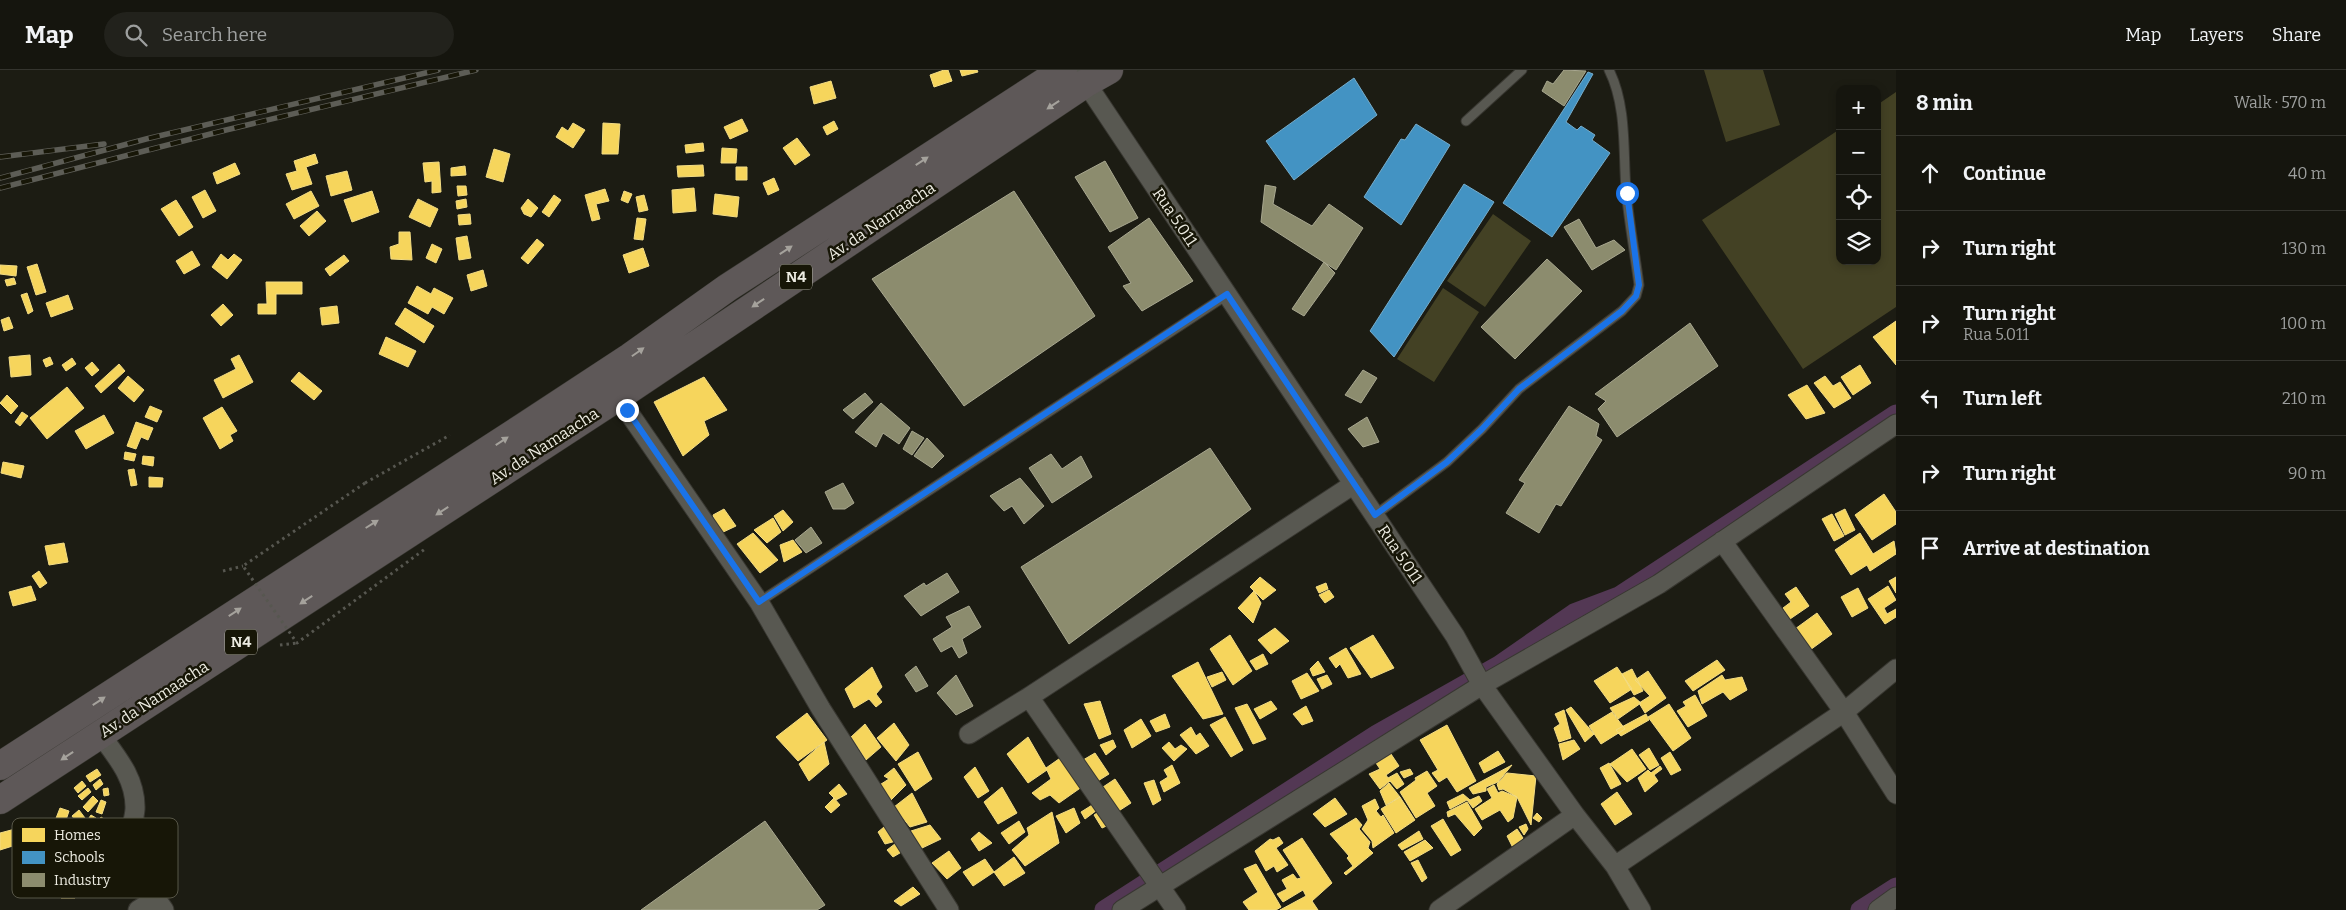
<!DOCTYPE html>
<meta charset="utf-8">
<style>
body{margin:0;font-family:Bitter,serif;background:#22221c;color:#f1f3f6}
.controls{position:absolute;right:15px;top:15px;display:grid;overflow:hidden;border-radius:10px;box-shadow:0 2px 8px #0003}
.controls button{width:45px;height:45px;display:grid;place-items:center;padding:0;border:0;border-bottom:1px solid #34342e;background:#15150e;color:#f1f3f6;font:25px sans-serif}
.stop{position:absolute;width:15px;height:15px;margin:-11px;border:4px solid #1a73e8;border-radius:50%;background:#fff}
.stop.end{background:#1a73e8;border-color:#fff;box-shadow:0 1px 5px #0008}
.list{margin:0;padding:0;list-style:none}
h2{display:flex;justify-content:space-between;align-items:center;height:65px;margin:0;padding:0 20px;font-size:21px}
h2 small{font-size:16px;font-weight:400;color:#9d9f9e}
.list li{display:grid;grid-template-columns:32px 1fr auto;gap:15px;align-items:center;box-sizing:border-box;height:75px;padding:0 20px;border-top:1px solid #34342e}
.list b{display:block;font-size:19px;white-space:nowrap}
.list p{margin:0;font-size:16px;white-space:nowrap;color:#9d9f9e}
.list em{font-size:16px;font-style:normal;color:#9d9f9e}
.icon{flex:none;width:28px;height:28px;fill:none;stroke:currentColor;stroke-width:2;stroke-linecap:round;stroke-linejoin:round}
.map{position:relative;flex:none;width:1896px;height:840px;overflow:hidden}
header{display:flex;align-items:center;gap:30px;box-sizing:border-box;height:70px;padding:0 25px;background:#15150e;border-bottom:1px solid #34342e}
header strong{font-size:24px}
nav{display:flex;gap:28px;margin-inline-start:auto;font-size:18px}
.search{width:350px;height:45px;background:#22221c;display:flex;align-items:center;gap:12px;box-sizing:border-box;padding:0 18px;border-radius:28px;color:#9d9f9e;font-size:19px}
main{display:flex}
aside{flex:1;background:#15150e}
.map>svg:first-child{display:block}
.park{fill:#434124}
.homes{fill:#f6d55c;stroke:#f3dc84}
.schools{fill:#4393c3;stroke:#76adcc}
.industry{fill:#8c8c6e;stroke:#a9a890}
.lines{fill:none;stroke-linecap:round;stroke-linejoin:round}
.canal{stroke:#533854;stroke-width:19}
.service-casing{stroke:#383731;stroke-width:11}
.minor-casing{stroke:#383731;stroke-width:21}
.trunk-casing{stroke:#383731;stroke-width:29}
.path{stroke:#575750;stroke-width:3;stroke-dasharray:2.5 4;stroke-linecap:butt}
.service{stroke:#585851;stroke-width:9}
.minor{stroke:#585851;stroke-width:19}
.trunk{stroke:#5e5858;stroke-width:28}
.rail-casing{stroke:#5d5d56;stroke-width:5.5}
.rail{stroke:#171607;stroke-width:4;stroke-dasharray:11;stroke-linecap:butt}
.path-bridge{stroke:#575750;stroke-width:3;stroke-dasharray:2.5 4;stroke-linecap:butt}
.oneway{fill:#a5a29c}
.route{stroke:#1a73e8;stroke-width:6}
.labels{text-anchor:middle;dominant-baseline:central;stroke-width:5;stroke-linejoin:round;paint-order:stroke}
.shield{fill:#171607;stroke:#acaba0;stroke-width:1}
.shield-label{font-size:15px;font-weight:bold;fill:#ecebe1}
.street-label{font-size:16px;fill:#ecebe1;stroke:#171607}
.key{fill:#171607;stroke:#575648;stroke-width:1}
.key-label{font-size:14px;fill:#ecebe1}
</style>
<header>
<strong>Map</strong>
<div class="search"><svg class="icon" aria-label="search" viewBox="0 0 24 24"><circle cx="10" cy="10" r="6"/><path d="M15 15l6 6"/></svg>Search here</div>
<nav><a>Map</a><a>Layers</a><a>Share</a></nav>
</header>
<main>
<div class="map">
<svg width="1896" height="840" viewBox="0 0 1896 840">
<rect width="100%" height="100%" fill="#1c1c13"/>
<path class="park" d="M1704,0H1763L1780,55L1726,72Z
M1896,22V237L1803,299L1702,150L1840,59V191H1877V35Z
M1493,144L1531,171L1485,237L1447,211Z
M1443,218L1479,242L1434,312L1397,289Z"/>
<path class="homes" d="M944,0H948L952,11L934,17L930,5Z
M960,0H977L978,2L962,6Z
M831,11L836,28L814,34L810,17Z
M742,49L748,61L730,69L724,57Z
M834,51L838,59L827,65L823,57Z
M573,53L585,60L573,78L556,67L562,57L568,61Z
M603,53L620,54L618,84H602Z
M797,68L810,85L795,95L783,78Z
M703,73L704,81L686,83L685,75Z
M722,78L737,79L736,93H721Z
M494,79L510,84L503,112L486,107Z
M315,84L318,93L306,97L312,114L292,120L286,104L297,101L294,91Z
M439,92L441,122L432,123V111L425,112L423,93Z
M235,93L240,104L217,114L213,103Z
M703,95L704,106L678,107L677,96Z
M465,96L466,105L451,106V98Z
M736,97H747V110H736Z
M347,101L352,120L331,126L326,106Z
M774,108L779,120L768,125L763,113Z
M457,116H466L467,125L458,126Z
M694,118L696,141L673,143L672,120Z
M605,119L609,131L596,134L600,149L592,151L585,125Z
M205,120L216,141L203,148L192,127Z
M311,121L319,136L294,149L286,134Z
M372,121L379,142L352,152L344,130Z
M624,121L632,124L628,133L621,130Z
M715,124L739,127L737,147L713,144Z
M554,125L561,130L549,147L542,142Z
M644,125L648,140L639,142L636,127Z
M418,129L438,139L430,157L409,147Z
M466,129L467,137L457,139L456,131Z
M528,129L538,138L531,147L524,144L521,138Z
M176,130L193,157L179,166L161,139Z
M317,141L326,151L309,166L300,156Z
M470,144L471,154L459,155L458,145Z
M637,148L646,149L643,170L634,169Z
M399,162H410L412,190L391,189L390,177L399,174Z
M467,166L471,188L459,190L456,168Z
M537,169L544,175L528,194L521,188Z
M432,174L442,179L436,193L426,188Z
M643,178L649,196L629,203L623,185Z
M192,181L200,195L184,204L176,191Z
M221,184L228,190L234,184L242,190L227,209L212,197Z
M344,185L349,191L330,206L325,199Z
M37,194L46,222L36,225L27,197Z
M0,195L17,196L16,206L0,204Z
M483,200L487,216L471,221L467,205Z
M14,208L16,214L7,216L5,210Z
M266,212H302V224H276V244H258V234H267Z
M417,216L431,224L434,218L453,228L444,244L432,237L428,244L408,233Z
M27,223L33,241L28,244L21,225Z
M68,225L73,239L51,247L46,233Z
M223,234L233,245L221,256L211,245Z
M337,236L339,253L322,255L320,238Z
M405,238L434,256L424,273L395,254Z
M9,247L13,258L4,261L1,250Z
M1896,251V295L1873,267Z
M386,267L416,281L408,297L379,284Z
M30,285L31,305L11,307L9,287Z
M239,285L253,312L223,328L214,310L236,299L231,289Z
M50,287L53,294L46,297L43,290Z
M72,288L76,294L66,301L62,295Z
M92,292L99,300L92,306L85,298Z
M119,294L125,301L101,323L95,316Z
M1860,295L1871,313L1853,325L1841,307Z
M299,302L322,321L314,330L291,311Z
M128,306L144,320L134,332L118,318Z
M1825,306L1833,316L1840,312L1851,328L1834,338L1814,313Z
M704,307L727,340L704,351L709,365L683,386L654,332Z
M1807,315L1825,343L1806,349L1788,325Z
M67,317L84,338L47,369L30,348Z
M7,325L18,336L11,344L0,333Z
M150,336L162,341L157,352L145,347Z
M222,337L237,361L230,365L233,371L220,379L203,348Z
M22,342L28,346L20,356L15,352Z
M104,345L114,363L86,379L75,361Z
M136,352L153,358L148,370L141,367L136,379L127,376Z
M125,382L136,384L134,391L124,389Z
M143,386L154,387L153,396L142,394Z
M3,392L24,396L21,408L1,403Z
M134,399L137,415L131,416L128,400Z
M149,407L163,408L162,417H149Z
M1884,424L1896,442V454L1872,470L1855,445Z
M724,439L736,456L719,464L713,445Z
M1845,439L1855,460L1845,465L1835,444Z
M783,440L793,452L783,461L774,446Z
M1832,444L1844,466L1834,471L1822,449Z
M773,448L781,462L767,473L754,460Z
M753,463L778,490L760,503L737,474Z
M1860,463L1873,484L1894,471L1896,484L1870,501L1867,495L1851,505L1835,480Z
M793,470L802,482L784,492L780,475Z
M64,473L68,492L49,495L45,476Z
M39,501L47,513L40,518L32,506Z
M1260,507L1276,520L1263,530L1250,517Z
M1896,507V523L1889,511Z
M1326,513L1328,519L1319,523L1316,517Z
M31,516L36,530L13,536L9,522Z
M1888,516L1896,530L1884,538L1887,544L1896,539V547L1885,554L1868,529Z
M1796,517L1809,536L1790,549L1783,538L1791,532L1785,524Z
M1858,518L1868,538L1852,547L1841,527Z
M1329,520L1334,527L1325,533L1319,525Z
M1254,521L1261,533L1253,553L1238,538Z
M1817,543L1832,564L1810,580L1795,559Z
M1275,558L1289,571L1271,584L1258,570Z
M1230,565L1252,601L1233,615L1210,579Z
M1373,565L1394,598L1371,608L1350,578Z
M1346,578L1361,604L1348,608L1340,594L1336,598L1329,588Z
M1263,584L1268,594L1256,600L1250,591Z
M1717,590L1725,600L1693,621L1685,611Z
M1318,591L1325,602L1313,606L1310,599Z
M1198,592L1223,644L1203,649L1172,606Z
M872,597L882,617L876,624L882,632L876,637L869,629L854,638L845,619Z
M1617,597L1632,619L1610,633L1594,611Z
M1632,599L1643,621L1634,625L1622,604Z
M1648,601L1666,628L1645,643L1639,633L1650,626L1635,610Z
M1222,602L1226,610L1212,617L1207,607Z
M1307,603L1319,621L1301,629L1292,611Z
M1327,605L1332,614L1322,619L1317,609Z
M1722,605L1725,610L1742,607L1747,620L1730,630L1723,622L1702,634L1698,621Z
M1695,625L1707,646L1688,657L1677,641L1686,636L1683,632Z
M1634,627L1641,633L1618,649L1610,638Z
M1100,631L1111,664L1099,669L1084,634Z
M1271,631L1277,639L1260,649L1254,639Z
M1247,634L1266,669L1253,674L1235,638Z
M1669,634L1691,668L1673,681L1648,647Z
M1306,636L1313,651L1302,655L1293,644Z
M1571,637L1594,664L1585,672L1566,640Z
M1564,640L1571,668L1559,672L1554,658L1560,654L1555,644Z
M1612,642L1625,659L1601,674L1589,656Z
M807,643L827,670L798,691L776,667Z
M1165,644L1170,657L1156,662L1150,651Z
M1646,644L1649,650L1621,666L1616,660Z
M1225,647L1243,680L1231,687L1210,655Z
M1141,649L1151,666L1132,678L1124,660Z
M894,653L909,675L896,691L877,668Z
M865,654L881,677L866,690L851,667Z
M1447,655L1476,711L1457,722L1447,707L1439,712L1432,703L1438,700L1420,670Z
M1191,657L1196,666L1200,663L1209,676L1196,684L1180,665Z
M1028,667L1047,700L1028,713L1007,684Z
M1113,670L1116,677L1106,685L1100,675Z
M1574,670L1580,679L1563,690L1559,674Z
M824,672L829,694L809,711L799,694Z
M1169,672L1175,679L1181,675L1187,679L1174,691L1162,678Z
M1649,678L1659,695L1650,700L1639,685Z
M1632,679L1646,699L1627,712L1610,694Z
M1498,681L1505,692L1484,703L1479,693Z
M918,682L932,709L915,721L898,694Z
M1670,682L1681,700L1671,705L1661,688Z
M1095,683L1109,704L1093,714L1078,693Z
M1066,684L1086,714L1059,733L1050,725L1040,730L1032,723L1051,709L1046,698Z
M1391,684L1399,696L1386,705L1388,708L1397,703L1404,714L1397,719L1390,711L1380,719L1369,704L1380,699L1376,693Z
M1609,693L1621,714L1611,719L1600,698Z
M1172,695L1180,713L1164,722L1160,712L1168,707L1164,700Z
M1512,695L1498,712L1486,717V721L1473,724L1469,718Z
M1660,696L1662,699L1654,705L1658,711L1645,722L1638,708L1648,700L1651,703Z
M975,697L989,721L978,728L964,707Z
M894,698L906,715L889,732L878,716L889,709L884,706Z
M97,699L101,705L90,712L86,706Z
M1410,699L1413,704L1404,708L1400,702Z
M1427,701L1437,716L1427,723L1435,736L1416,748L1400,722L1416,710L1415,708Z
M1507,703L1536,706L1531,755L1517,727L1503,719L1499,720L1497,714Z
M100,709L103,714L96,720L93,715Z
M1115,709L1131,733L1114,744L1097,721Z
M1154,710L1161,730L1153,735L1144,713Z
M82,711L86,716L78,723L74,718Z
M1389,713L1400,727L1386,735L1380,721Z
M839,714L847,724L836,730L829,723Z
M1494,715L1498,723L1502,721L1517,727L1513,748L1508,752L1500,740L1482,750L1475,739L1492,728L1487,719Z
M1002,717L1017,743L998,754L984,732Z
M88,718L91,722L82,730L78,726Z
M108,718L109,725L104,726L103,719Z
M1617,722L1632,744L1615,755L1601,734Z
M912,723L927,752L910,757L894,737Z
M1463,724L1470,730L1479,726L1482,731L1473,738L1467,730L1450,739L1447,732Z
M93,726L98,731L88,742L83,737Z
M1400,727L1415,750L1396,763L1381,739Z
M834,728L840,735L831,743L825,737Z
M1335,728L1347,744L1325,757L1313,744Z
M1375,729L1379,738L1376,741L1381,747L1383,745L1394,763L1373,778L1372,771L1362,759L1368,750L1362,736Z
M101,730L106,732L102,744L96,742Z
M1097,732L1101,737L1085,749L1081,742Z
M1467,732L1482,758L1474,766L1455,744L1448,747L1447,742Z
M60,738L69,741L63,759L53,756Z
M1074,738L1080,753L1066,763L1056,746Z
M1103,739L1111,754L1102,758L1094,745Z
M79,740L85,748L78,754L72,746Z
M1052,742L1059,773L1025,796L1012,780L1029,765L1027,758Z
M1537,743L1542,748L1539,752L1533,748Z
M91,745L96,748L83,767L78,764Z
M101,747L107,751L96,769L89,764Z
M1356,748L1362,755L1359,759L1370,772L1368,778L1373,783L1346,805L1344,803L1353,796L1347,788L1349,786L1330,764Z
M1443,749L1461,780L1451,786L1431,756Z
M1019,751L1025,762L1009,774L1001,763Z
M1526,754L1528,759L1524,765L1519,757Z
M930,755L941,769L920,779L911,761Z
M884,757L890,766L893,762L900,770L885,774L878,762Z
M15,759L19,774L0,780V763Z
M1517,759L1523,768L1513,778L1507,766Z
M1419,761L1423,769L1402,780L1398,775Z
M979,762L992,773L979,781L971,769Z
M1279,767L1283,773L1276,778L1288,795L1277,802L1274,796L1266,801L1255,781L1270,769L1273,770Z
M1302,768L1332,813L1312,831L1318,840H1280L1306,826L1303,820L1283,832L1277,824L1287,819L1282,810L1293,804L1297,809L1301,808L1283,780Z
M900,770L905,780L893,787L887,780Z
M1425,770L1433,778L1410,791L1404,782Z
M949,781L961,798L947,809L932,793Z
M1014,787L1025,803L1004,816L994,802Z
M985,789L994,802L973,816L963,802Z
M1418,790L1427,808L1422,812L1411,793Z
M1256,794L1281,837L1276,840H1249L1243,832L1258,822L1244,799Z
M913,817L920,824L901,836L894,831Z
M75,820V828H61V821Z"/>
<path class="schools" d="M1588,2L1593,4L1566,52L1577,60L1581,56L1595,65L1592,70L1610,83L1552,167L1503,133Z
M1354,8L1377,45L1294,110L1266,71Z
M1416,54L1450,75L1401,155L1364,127L1401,69L1405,70Z
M1464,114L1494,132L1394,287L1370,261Z"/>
<path class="industry" d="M1564,0L1586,1L1564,36L1542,21L1547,11L1553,14Z
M1105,91L1138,148L1110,162L1075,107Z
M1265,115L1276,117L1273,134L1312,156L1329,134L1363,158L1336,200L1261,152Z
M1014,121L1095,246L964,336L872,209Z
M1149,148L1193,211L1142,241L1123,216L1131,213L1108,177Z
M1579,149L1596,178L1614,170L1625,180L1592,200L1564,157Z
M1547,189L1582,221L1515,289L1481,257Z
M1324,192L1335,203L1304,246L1292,239Z
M1690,253L1718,296L1617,367L1598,339L1606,331L1595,324Z
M1363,300L1377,308L1361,333L1345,325Z
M865,323L873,332L853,349L843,340Z
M881,333L910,358L899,374L883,363L876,377L855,362Z
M1569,336L1599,354L1596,366L1602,370L1561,436L1556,434L1539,463L1506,443L1525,413L1519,410Z
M1367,347L1379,372L1363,377L1348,359Z
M912,361L924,368L912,385L903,379Z
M927,368L944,386L932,398L914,386Z
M1210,378L1251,439L1069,574L1021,497Z
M1051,384L1062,399L1081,386L1092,407L1052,433L1029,398Z
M1020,408L1044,436L1024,454L1012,436L1004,441L990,426Z
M843,413L854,433L845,439H833L825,422Z
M811,457L822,473L806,483L795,470Z
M947,503L959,522L921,546L904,526L924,513L926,516Z
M969,536L981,557L962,569L967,583L959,588L952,576L941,582L933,569L952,557L946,547Z
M916,596L928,616L916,622L905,605Z
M956,605L973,636L956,645L937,623Z
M765,751L825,835L817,840H641Z"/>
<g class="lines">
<path class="canal" d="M1104,840L1377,664L1499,595L1574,543L1619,526L1896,344
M1860,840L1896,817"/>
<defs>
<path id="service" d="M1466,51L1522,0
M1375,445L1447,392L1482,359L1519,319L1622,241L1636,226L1639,215C1635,184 1629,152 1626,120C1623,81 1627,36 1609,0
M759,532L1227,225"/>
<path id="minor" d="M1080,0L1086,13L1455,566L1482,615L1575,745L1615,796L1641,840
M618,327L759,532L821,639L949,840
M1722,471L1844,642L1896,724
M1029,627L1176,840
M100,664C117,687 136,709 135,739C134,755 126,767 129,784C133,801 154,825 164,840
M969,664L1029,627L1354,414
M1615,796L1844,642L1896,599
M138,840L156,829
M1122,840L1482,615L1659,514L1896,354
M1439,840L1575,745
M1878,840L1896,827"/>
<path id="trunk" d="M0,696L528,354L630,287L727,218L1063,0
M0,730L618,327L1086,13L1109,0"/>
</defs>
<use href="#service" class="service-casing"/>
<use href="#minor" class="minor-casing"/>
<use href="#trunk" class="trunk-casing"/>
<path class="path" d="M365,413L450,365
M223,501L243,496
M280,575L297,573"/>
<use href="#service" class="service"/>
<use href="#minor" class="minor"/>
<use href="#trunk" class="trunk"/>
<defs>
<path id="rail" d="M0,87L104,74
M0,108L146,69L438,0
M0,118L226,60L476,0"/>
</defs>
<use href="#rail" class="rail-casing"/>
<use href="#rail" class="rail"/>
<path class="path-bridge" d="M365,413L243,496L297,573L425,479"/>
</g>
<defs><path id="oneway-solid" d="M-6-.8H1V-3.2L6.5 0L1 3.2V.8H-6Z" transform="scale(1.25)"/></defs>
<g class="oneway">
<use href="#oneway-solid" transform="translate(1053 35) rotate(146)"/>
<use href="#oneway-solid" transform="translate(922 91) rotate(-33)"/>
<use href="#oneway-solid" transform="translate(786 180) rotate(-33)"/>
<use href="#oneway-solid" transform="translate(758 233) rotate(146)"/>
<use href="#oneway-solid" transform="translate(638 282) rotate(-35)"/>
<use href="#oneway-solid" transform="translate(502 371) rotate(-33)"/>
<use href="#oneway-solid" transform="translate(442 441) rotate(147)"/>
<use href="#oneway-solid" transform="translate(372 454) rotate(-32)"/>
<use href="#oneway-solid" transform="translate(306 530) rotate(147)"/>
<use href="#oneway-solid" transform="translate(235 542) rotate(-33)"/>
<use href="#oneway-solid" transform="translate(99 631) rotate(-33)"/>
<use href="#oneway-solid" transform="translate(67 686) rotate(146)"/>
</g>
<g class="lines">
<path class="route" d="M627,340L759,532L1227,224L1375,445L1447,392L1482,359L1519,319L1622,241L1636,226L1639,215L1627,123"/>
</g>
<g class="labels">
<g class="shield">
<rect x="780" y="194.5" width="32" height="25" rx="4"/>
<rect x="225" y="559.5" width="32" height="25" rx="4"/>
</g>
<g class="shield-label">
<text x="796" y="207">N4</text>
<text x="241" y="572">N4</text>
</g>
<g class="street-label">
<text transform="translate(1175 147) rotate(56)">Rua 5.011</text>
<text transform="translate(881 151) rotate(-34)">Av. da Namaacha</text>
<text transform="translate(544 376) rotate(-33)">Av. da Namaacha</text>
<text transform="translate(1400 484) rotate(56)">Rua 5.011</text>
<text transform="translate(154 629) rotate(-33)">Av. da Namaacha</text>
</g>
</g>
<rect x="12" y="748" width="166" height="80" rx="8" class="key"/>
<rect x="22" y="758" width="23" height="14" fill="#f6d55c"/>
<rect x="22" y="781" width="23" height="13" fill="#4393c3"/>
<rect x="22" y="803" width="23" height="14" fill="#8c8c6e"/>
<g class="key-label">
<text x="54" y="770">Homes</text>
<text x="54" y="792">Schools</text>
<text x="54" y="815">Industry</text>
</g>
</svg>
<div class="controls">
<button>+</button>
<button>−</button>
<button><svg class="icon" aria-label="locate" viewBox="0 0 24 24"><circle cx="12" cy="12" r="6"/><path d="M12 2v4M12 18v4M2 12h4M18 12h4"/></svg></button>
<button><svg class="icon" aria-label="layers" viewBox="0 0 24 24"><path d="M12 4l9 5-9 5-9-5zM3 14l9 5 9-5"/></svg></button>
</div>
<div class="stop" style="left:1627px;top:123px"></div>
<div class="stop end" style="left:627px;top:340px"></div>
</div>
<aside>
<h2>8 min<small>Walk · 570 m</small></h2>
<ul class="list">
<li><svg class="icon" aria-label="ahead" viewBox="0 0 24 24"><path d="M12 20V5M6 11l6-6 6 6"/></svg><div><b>Continue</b></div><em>40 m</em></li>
<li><svg class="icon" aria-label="right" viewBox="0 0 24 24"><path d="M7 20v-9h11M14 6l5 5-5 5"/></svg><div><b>Turn right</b></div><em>130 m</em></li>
<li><svg class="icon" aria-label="right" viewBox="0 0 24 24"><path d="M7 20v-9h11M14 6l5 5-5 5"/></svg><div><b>Turn right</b><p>Rua 5.011</p></div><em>100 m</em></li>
<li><svg class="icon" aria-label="left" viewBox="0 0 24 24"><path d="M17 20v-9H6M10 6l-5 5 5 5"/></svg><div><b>Turn left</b></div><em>210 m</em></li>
<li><svg class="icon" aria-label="right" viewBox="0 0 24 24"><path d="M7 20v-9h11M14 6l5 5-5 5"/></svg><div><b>Turn right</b></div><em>90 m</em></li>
<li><svg class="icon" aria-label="arrive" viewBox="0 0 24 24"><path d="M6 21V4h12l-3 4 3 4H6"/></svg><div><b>Arrive at destination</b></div></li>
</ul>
</aside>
</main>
